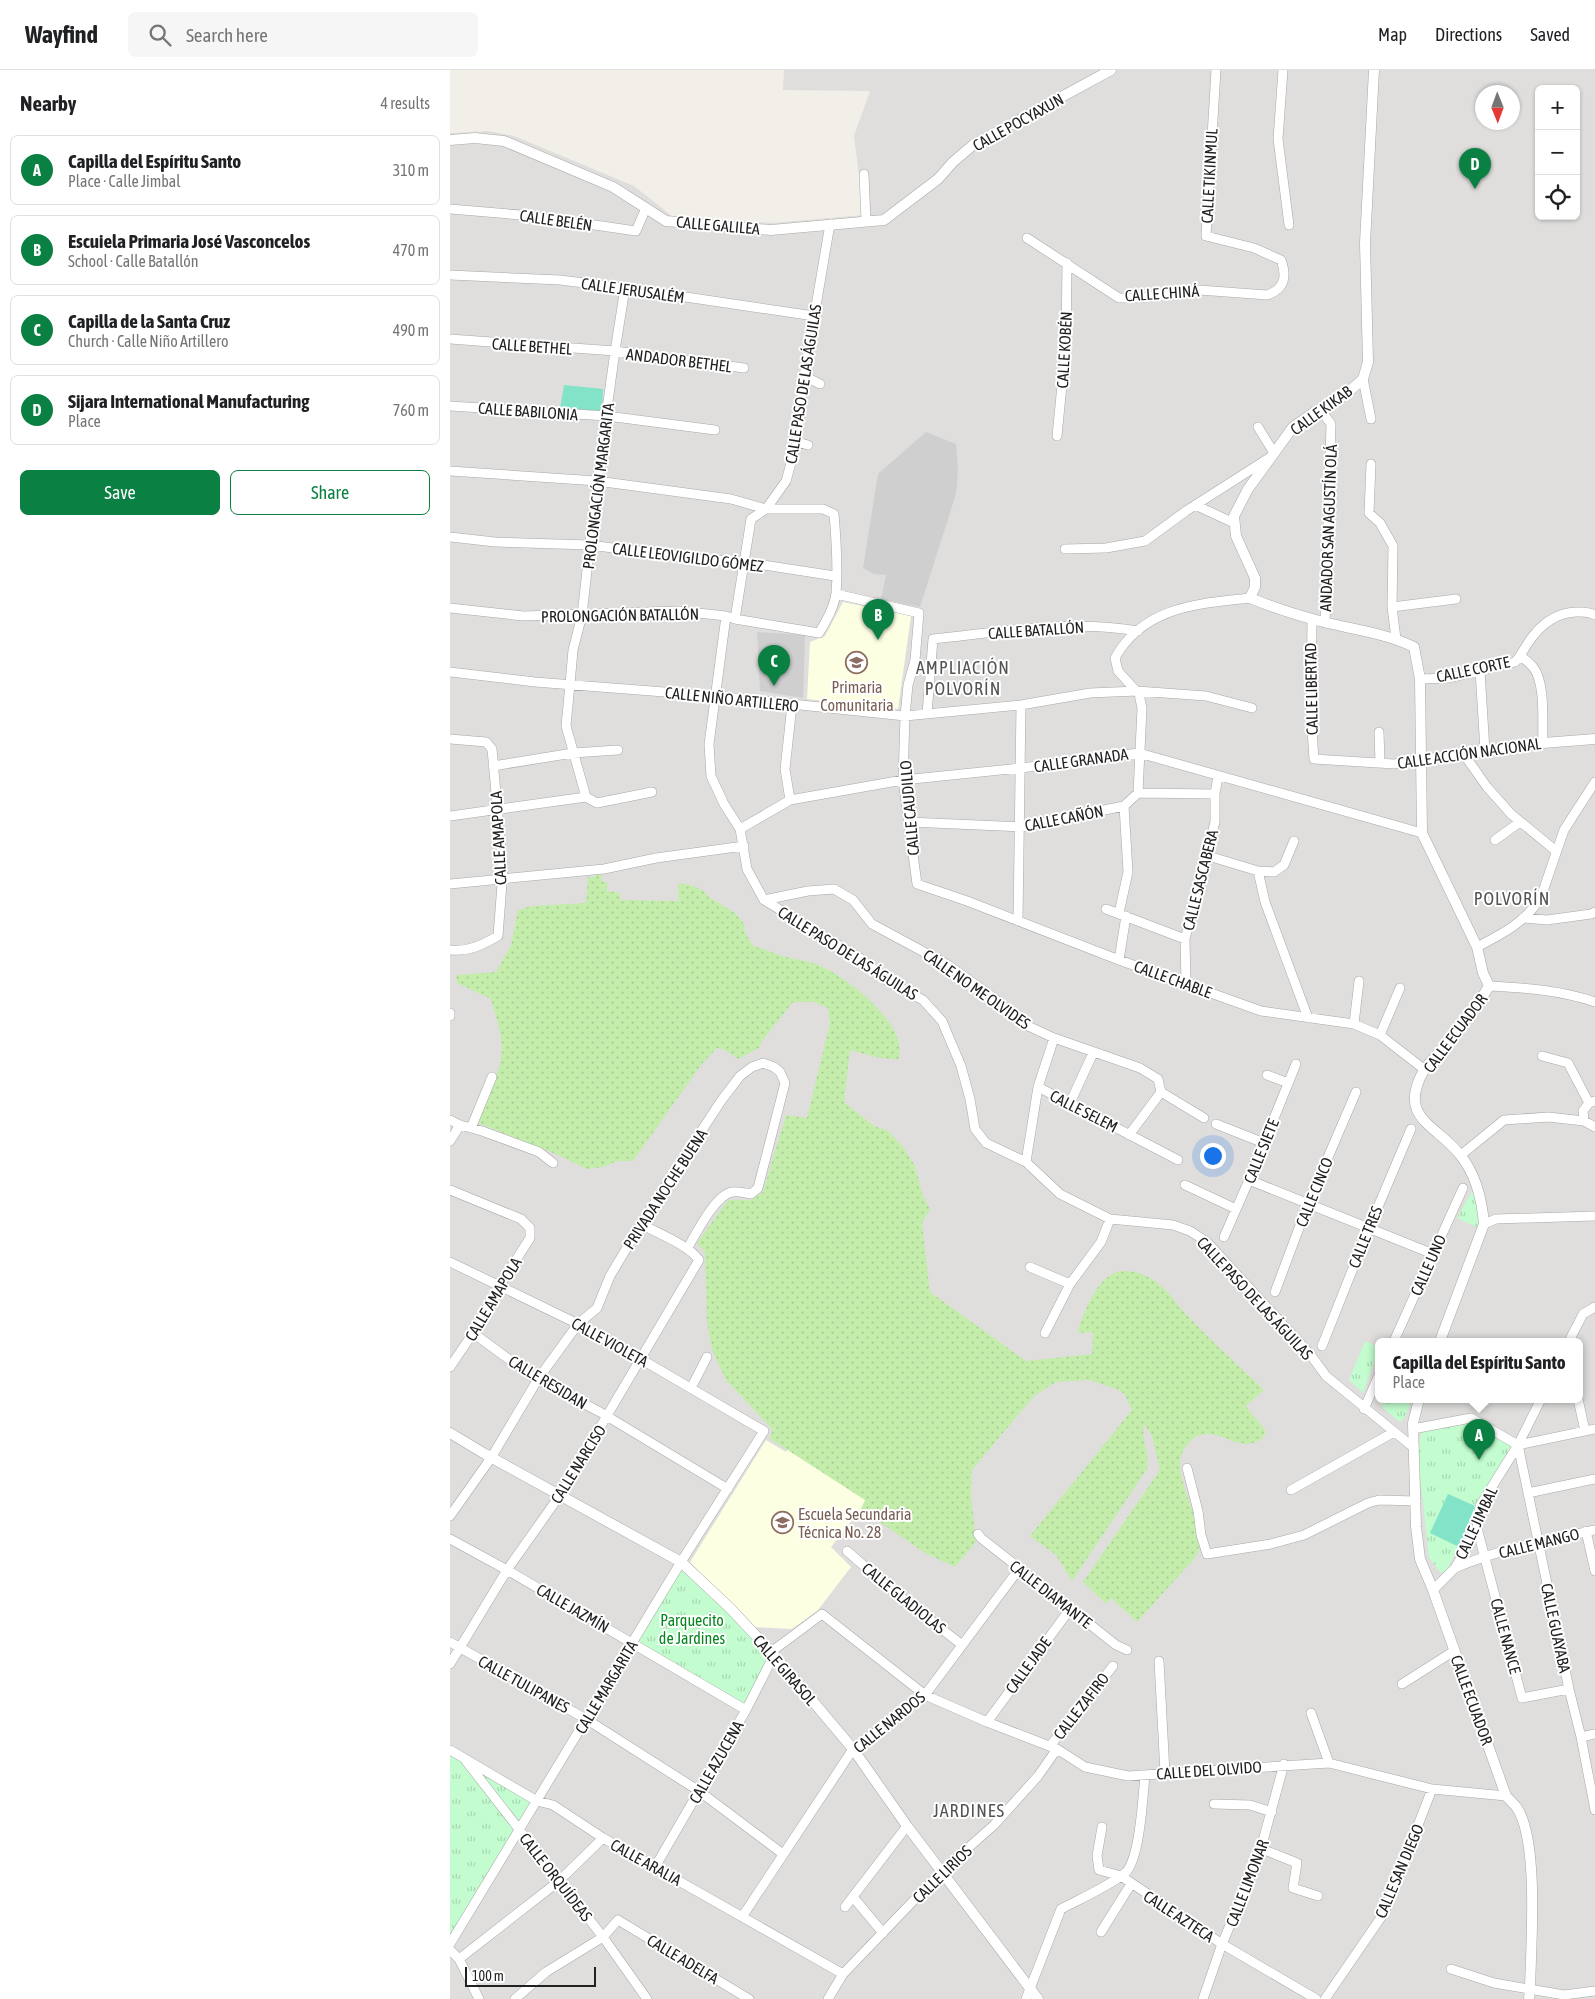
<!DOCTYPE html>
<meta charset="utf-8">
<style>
body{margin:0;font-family:"Asap Condensed",sans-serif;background:#f6f6f6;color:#202124}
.controls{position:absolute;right:15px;top:15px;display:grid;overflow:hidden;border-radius:8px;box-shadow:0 1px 4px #0004}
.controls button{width:45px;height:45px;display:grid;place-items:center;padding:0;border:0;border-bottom:1px solid #e0e0e0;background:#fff;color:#202124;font:25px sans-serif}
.compass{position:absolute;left:1025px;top:15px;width:45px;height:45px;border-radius:50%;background:#fff;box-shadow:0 1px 4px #0004;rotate:179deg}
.scale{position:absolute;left:15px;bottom:12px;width:131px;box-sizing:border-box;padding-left:5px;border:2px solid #212121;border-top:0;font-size:14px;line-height:18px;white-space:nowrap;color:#212121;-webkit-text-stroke:4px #fff;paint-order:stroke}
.you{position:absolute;left:762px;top:1085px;width:18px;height:18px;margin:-12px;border:4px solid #fff;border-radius:50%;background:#1a73e8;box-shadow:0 0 0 8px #1a73e833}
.badge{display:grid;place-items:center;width:32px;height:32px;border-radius:50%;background:#0b8043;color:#fff;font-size:16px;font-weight:700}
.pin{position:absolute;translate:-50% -41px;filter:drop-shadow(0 1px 2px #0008)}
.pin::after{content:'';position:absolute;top:26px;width:18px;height:15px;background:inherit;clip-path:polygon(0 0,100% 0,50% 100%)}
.popup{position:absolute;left:925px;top:1268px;width:208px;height:65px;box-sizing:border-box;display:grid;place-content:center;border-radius:8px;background:#fff;filter:drop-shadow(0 1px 4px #0005);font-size:16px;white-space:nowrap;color:#757577}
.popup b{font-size:19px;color:#202124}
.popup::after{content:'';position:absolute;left:50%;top:100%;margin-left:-10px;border:10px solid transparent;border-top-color:#fff}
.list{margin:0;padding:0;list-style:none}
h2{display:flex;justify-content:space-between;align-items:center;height:65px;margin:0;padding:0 20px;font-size:21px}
h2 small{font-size:16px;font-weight:400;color:#757577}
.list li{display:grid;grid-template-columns:32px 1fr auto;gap:15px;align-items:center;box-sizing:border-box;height:70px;margin:0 10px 10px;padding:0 10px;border:1px solid #e0e0e0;border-radius:8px}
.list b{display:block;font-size:19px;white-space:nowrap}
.list p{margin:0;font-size:16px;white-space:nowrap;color:#757577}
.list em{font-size:16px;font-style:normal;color:#757577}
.actions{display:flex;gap:10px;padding:15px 20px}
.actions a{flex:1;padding:11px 0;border:1px solid #0b8043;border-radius:8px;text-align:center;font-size:18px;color:#0b8043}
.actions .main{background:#0b8043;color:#fff}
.icon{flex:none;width:28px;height:28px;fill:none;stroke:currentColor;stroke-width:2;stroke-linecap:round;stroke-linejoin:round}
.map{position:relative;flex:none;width:1145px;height:1929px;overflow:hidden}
header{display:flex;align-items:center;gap:30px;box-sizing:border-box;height:70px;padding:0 25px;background:#fff;border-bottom:1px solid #e0e0e0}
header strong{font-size:24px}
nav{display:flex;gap:28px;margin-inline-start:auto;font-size:18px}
.search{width:350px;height:45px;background:#f6f6f6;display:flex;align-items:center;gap:12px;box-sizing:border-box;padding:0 18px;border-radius:8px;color:#757577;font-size:19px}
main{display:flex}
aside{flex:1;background:#fff}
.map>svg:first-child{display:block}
.residential{fill:#dfdedd;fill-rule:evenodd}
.education{fill:#fcffe2}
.religious{fill:#cfcfcf}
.grass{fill:url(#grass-dots)}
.park{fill:url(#park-tufts)}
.pitch{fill:#82e3c8}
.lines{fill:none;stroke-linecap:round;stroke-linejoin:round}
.minor-casing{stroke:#a8a8a8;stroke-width:10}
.tertiary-casing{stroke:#a8a8a8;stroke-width:11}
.minor{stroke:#fff;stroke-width:9}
.tertiary{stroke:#fff;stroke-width:10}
.labels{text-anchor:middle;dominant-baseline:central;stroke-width:4;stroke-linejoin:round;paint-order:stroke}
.street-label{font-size:16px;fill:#212121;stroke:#fff}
.education-label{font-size:16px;fill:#785e54;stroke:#fff}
.park-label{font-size:16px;fill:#078620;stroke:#fff}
.neighbourhood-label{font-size:18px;letter-spacing:1px;fill:#545454;stroke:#fff}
</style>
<header>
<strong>Wayfind</strong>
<div class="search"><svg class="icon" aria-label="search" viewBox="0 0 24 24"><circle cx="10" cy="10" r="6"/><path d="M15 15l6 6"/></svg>Search here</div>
<nav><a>Map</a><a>Directions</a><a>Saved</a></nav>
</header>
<main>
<aside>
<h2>Nearby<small>4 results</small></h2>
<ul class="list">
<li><span class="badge">A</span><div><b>Capilla del Espíritu Santo</b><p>Place · Calle Jimbal</p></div><em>310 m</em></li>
<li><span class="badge">B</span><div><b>Escuiela Primaria José Vasconcelos</b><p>School · Calle Batallón</p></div><em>470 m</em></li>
<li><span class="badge">C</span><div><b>Capilla de la Santa Cruz</b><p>Church · Calle Niño Artillero</p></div><em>490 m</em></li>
<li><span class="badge">D</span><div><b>Sijara International Manufacturing</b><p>Place</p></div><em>760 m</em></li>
</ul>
<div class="actions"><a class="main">Save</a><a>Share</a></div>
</aside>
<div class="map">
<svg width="1145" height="1929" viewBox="0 0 1145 1929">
<defs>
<pattern id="grass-dots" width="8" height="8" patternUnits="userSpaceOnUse" patternTransform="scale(1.25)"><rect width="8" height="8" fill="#c4edab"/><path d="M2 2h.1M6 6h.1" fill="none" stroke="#a8cb93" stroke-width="1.8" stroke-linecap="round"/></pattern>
<pattern id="park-tufts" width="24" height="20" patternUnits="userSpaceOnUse" patternTransform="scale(1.25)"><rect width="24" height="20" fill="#c3fcce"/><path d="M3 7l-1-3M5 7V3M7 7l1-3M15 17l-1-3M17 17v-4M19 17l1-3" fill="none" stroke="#a7d8b1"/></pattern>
</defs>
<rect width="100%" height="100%" fill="#f1efe7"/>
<path class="residential" d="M334,0H1145V1929H0V63L39,61L64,66L184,116L222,146L322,153L414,145L404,66L420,21L333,20ZM1089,19H1126V146H1089ZM1032,22H1062V52H1032ZM929,1271H1129V1329H929Z"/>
<path class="education" d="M393,532L461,546L448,639L357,629L360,572L375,566Z
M316,1370L336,1382L341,1374L418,1430L381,1477L401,1497L368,1540L342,1559L303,1557L240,1492Z"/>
<path class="religious" d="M476,362L506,374L508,400L506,424L470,537L431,529L436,505L424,504L413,498L428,404Z
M307,562L355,565L353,628L310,621Z"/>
<path class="grass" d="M151,802L152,812H157V821L170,823V830L229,831L228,813L241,815L254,821L259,827L285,843L294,854L295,862L303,876C313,878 322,883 332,886C346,890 360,890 373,897C400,910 461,957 448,990L425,987L400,980L394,1032L424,1056L438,1061L453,1077L465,1096L473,1126L480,1139L472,1153L480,1222L576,1291L642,1284L643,1262L628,1263L629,1257C636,1239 646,1209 667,1202C678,1199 692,1203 700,1208C716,1217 723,1230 735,1243C760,1270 788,1295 814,1320L796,1336C802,1346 811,1352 816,1362L812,1369C789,1382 778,1364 757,1364C741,1364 729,1382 730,1396C732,1418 743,1438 748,1459C749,1464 751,1469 751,1474C750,1479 747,1484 744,1489L687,1552L661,1528L656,1534L633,1512L710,1400L702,1366L694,1354C691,1369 700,1384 697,1399L622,1511L606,1485L580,1466L682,1340L675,1325L669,1320L639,1310L606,1312L584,1326L522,1400L521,1426L526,1472L505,1497L475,1483L411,1439L415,1430L319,1368L323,1360L276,1310L262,1280L257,1251L255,1182L247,1173L278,1130H300L313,1122L336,1045L357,1048L380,953L378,938L364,932H343L312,971L309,978L288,989L275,980L267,978L251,995L183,1091H167L153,1097L137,1099L108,1085L26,1052C36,1029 51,1004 52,979C52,962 45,945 41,929L7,913L6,905L46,902L61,875L68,840L82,836L136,833L138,807H145V804Z"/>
<path class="park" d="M1024,1118L1031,1136L1029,1158L1007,1148Z
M915,1271L929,1277V1279L913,1323L899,1310Z
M934,1331H956L960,1335L955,1347L950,1352L933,1338L932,1333Z
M1020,1353L1065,1376L1021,1450L997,1500L991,1503L979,1488L968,1387L971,1361Z
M231,1492L322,1586L298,1637L182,1572Z
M0,1680L87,1731L0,1874Z"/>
<path class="pitch" d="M114,315L153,319L152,341L110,338Z
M998,1424L1025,1436L1009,1477L980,1463Z"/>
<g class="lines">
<defs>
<path id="minor" d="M833,0L828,69L839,155
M414,104L416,151
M0,139L83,146L186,161L196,138
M577,168L669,228H689L749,220L817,225C835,219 837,206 831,190L804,178L756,166L766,0
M0,205L110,210L175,218L364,246
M0,269L165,281L294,298
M354,306L370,314
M913,309L921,349
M0,336L157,346L265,360
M866,341L875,346L881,354L875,553
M808,357L824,383
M607,366L616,274L617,193
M347,372L358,375
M921,394L919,443L930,453L943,476L942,537L946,569
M0,401L147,411L281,429L316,439H373L384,444C386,467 388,501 386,523C384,538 376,551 369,563L285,549L276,546L229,541L73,546L0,538
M745,435L784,453
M0,467L45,472L140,475L246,489L294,492L385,506
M615,479L656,478L695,471L736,441L819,388
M386,524L469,543L465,590L458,615L455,646L453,710L467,814L517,831L669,890L811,941L904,954L930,965L975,1000
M942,537L1006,529
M276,546L259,674L261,706L274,734L290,759L297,799L314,830L410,888L436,910L473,930L492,951L511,996L520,1029L525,1059L536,1073L576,1092L610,1124L660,1149L723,1155L740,1161L757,1172L860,1284L876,1306L963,1377
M285,549L301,449L316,439L336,411L347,372L354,306L380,154
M862,549L861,646L864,689L944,694L971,690
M1071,586C1075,590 1080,593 1083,597C1096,613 1092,653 1093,673
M1030,601L1035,681
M0,602L85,612L266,626L455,646L571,635L640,623L687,621L756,626L802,638
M970,609L999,608L1065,592C1071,586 1073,580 1078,573C1089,556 1105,543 1126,542C1133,542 1138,541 1145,545
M477,644L483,569C550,562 621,549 688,561
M929,662L930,693
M0,669L36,672L42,679L53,801L48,866C32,875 19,882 0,880
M1013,683L1037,717L1061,744L1106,781
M43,696L123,683L168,680
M688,723L692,638L689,624L668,601L665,588C694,536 748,534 800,528
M136,727L116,656L120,614L123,580L132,545L147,411L165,281L175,218
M136,727L147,733L202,722
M340,730L335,699L342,635
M0,746L136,727
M459,752L571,757L674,736L688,723L765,724
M290,759L340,730L453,710L571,698L689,683L972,763
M1045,770L1070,752
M755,785L808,801L824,802L834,795L844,771
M808,801L815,832L858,948
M0,814L154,799L206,788L294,776
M314,830L358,821L384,819L403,830L422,854L498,895L544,928L578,956L604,968L690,998L708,1009L711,1022
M656,839L735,869
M669,843L678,802L674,736
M1073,848L1097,850L1141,844L1145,842
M568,851L571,635
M1027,877C1052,864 1076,852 1091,827L1114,760L1145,712
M669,890L676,846
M736,913L735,869L765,752V724L768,706
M1039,916C1076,918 1110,920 1145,932
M0,943V946
M904,954L909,911
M930,965L950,918
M1092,986L1118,993L1139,1033
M817,1005L838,1013
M588,1017L728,1090
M711,1022L754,1048
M620,1033L643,983
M0,1050L10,1055L32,1061L89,1082L103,1093
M1134,1051L1133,1041L1139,1033L1145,1031
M766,1054L814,1073
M21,1058L42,1007
M679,1065L711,1022
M0,1071L10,1055
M1011,1085L1054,1050L1098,1047L1134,1051L1145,1057
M576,1092L588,1017L604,968
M799,1110L983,1184
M735,1115L786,1139
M0,1120L71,1149L80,1158V1168L50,1215L23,1263L0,1297
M1034,1154L1046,1149L1145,1146
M774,1167L799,1110L846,994
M0,1192L128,1254L189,1288L314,1361L231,1492L0,1874
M580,1197L620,1214
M825,1222L858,1134L906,1022
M23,1263L83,1307L150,1342L278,1419
M595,1263L620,1214L651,1172L660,1149
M944,1271L1013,1118
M1119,1271L1133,1244L1145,1237
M872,1276L919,1158L961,1059
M241,1318L257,1287
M1128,1329L1135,1361
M914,1339L929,1305
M963,1359L1021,1348L1068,1375
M1068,1375L1119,1619L1131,1667L1145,1740
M1068,1375L1145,1359
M737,1398L748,1441L751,1465L757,1484L821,1474L854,1465L918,1433L929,1430L966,1431
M841,1420L944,1362
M1078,1423L1145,1409
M0,1446L41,1388L88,1309L128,1254L147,1238L160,1206L194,1149L271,1031L290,1006L302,997L313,993L324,997L330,1002L335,1013L308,1118L301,1124C295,1123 287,1121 282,1122C265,1125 246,1164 237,1179
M1027,1458L1072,1628L1119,1619
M1136,1461L1145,1501
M528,1464L531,1468L666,1575L677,1580
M0,1469L57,1500L296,1640
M397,1481L436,1515L512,1575
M1005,1498C1050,1479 1098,1470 1145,1460
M983,1520L1005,1498L1020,1472L1027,1458L1030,1436L1068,1375L1091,1329
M0,1572L136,1649L249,1721L333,1784
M321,1582L372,1544L475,1625L537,1652L607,1679L635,1697L678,1706L879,1693L982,1719L1056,1726
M709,1591L715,1703
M0,1594L57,1500L110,1425L249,1190C239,1175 207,1163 191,1154
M952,1614L1004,1581
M861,1643L879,1693
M537,1652L620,1539
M1131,1667L1145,1664
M600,1676L663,1596
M0,1680L87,1731L103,1735L153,1768L393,1904
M16,1691L153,1867L197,1929
M764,1734L800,1735L822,1742
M652,1757L647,1786L649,1800L671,1806L772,1874L866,1929
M812,1779L847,1793L843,1818L868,1826
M205,1797L296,1640L324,1585
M403,1827L433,1863
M395,1837L457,1756
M292,1847L403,1679L475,1625L569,1499
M651,1862L681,1814
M0,1880L9,1889L29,1929
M9,1889L109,1811L153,1768
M1001,1899L1044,1913L1114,1925L1145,1921
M65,1929L96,1902L153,1867L168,1850L299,1929
M378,1929L393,1904L492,1801L544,1755L588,1706L607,1679
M576,1929L611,1839C628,1830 661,1815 675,1803C690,1790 693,1725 695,1705
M753,1929L772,1874L808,1789L834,1694
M875,1929L934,1843L982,1719"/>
<path id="tertiary" d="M924,0L915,173L918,292L913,309L895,325L866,341L843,357L798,419L784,446L786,466L805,508V517L800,528C825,538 852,547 878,553C907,560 937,564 964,577L970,609L972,763L1027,877L1033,903L1039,916C1026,939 1008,959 991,980C986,986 979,993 974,1000C946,1049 988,1055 1011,1086C1026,1105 1032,1130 1034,1154L990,1271
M0,70L25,68L54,71L163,117L216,151L321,160L434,150L488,109L503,92L523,75L661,0
M971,690L1093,673L1145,669
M969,1329L963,1353L966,1457L970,1489L983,1520L1056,1726C1060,1730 1064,1734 1067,1738C1089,1771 1081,1876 1080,1918L1079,1929
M0,1363L35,1384L231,1492L280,1538L324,1585L403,1679L457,1756L588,1929"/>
</defs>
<use href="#minor" class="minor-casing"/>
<use href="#tertiary" class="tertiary-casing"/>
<use href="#minor" class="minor"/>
<use href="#tertiary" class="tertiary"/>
</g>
<defs>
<symbol id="school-ring" viewBox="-11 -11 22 22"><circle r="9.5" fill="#fff" stroke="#8d6e63" stroke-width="1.5"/><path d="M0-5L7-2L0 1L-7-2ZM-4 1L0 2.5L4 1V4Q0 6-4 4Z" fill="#8d6e63"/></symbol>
</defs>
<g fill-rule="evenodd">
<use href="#school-ring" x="394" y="580" width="25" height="25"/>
<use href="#school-ring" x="320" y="1440" width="25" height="25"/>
</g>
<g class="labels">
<g class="street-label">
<text transform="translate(568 52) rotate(-29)">CALLE POCYAXUN</text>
<text transform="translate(759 106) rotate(-87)">CALLE TIKINMUL</text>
<text transform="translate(106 150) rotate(8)">CALLE BELÉN</text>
<text transform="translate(268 155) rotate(5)">CALLE GALILEA</text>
<text transform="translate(183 220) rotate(8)">CALLE JERUSALÉM</text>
<text transform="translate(712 223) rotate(-4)">CALLE CHINÁ</text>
<text transform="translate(82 276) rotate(4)">CALLE BETHEL</text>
<text transform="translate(614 280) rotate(-87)">CALLE KOBÉN</text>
<text transform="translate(229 290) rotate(7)">ANDADOR BETHEL</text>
<text transform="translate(353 314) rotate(-81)">CALLE PASO DE LAS ÁGUILAS</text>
<text transform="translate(871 340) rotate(-36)">CALLE KIKAB</text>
<text transform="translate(78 341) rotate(4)">CALLE BABILONIA</text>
<text transform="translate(148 416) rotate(-83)">PROLONGACIÓN MARGARITA</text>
<text transform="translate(878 458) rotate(-88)">ANDADOR SAN AGUSTÍN OLÁ</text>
<text transform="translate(238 487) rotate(7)">CALLE LEOVIGILDO GÓMEZ</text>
<text transform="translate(170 545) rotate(-1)">PROLONGACIÓN BATALLÓN</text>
<text transform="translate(586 560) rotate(-4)">CALLE BATALLÓN</text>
<text transform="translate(1023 599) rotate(-12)">CALLE CORTE</text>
<text transform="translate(861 619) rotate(-91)">CALLE LIBERTAD</text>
<text transform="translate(282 629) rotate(6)">CALLE NIÑO ARTILLERO</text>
<text transform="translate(1019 683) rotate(-8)">CALLE ACCIÓN NACIONAL</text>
<text transform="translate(631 690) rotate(-8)">CALLE GRANADA</text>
<text transform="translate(459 738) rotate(-95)">CALLE CAUDILLO</text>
<text transform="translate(614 748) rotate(-11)">CALLE CAÑÓN</text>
<text transform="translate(48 768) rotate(-93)">CALLE AMAPOLA</text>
<text transform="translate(750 810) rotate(-76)">CALLE SASCABERA</text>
<text transform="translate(398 883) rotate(32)">CALLE PASO DE LAS ÁGUILAS</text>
<text transform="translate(723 909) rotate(20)">CALLE CHABLE</text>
<text transform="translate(527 919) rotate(35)">CALLE NO ME OLVIDES</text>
<text transform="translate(1005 963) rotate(-53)">CALLE ECUADOR</text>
<text transform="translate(634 1041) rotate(27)">CALLE SELEM</text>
<text transform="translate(811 1081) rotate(-68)">CALLE SIETE</text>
<text transform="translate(215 1119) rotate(-57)">PRIVADA NOCHE BUENA</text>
<text transform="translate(864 1122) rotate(-68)">CALLE CINCO</text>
<text transform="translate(915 1167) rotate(-68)">CALLE TRES</text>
<text transform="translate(978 1195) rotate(-66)">CALLE UNO</text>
<text transform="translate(805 1228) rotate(47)">CALLE PASO DE LAS ÁGUILAS</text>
<text transform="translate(43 1229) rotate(-59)">CALLE AMAPOLA</text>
<text transform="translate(160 1272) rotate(29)">CALLE VIOLETA</text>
<text transform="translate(98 1312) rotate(31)">CALLE RESIDAN</text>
<text transform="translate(128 1394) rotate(-58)">CALLE NARCISO</text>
<text transform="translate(1026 1453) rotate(-65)">CALLE JIMBAL</text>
<text transform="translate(1089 1473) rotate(-14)">CALLE MANGO</text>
<text transform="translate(601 1524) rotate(38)">CALLE DIAMANTE</text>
<text transform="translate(454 1528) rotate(39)">CALLE GLADIOLAS</text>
<text transform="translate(123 1538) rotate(30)">CALLE JAZMÍN</text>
<text transform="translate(1106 1558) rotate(78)">CALLE GUAYABA</text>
<text transform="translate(1056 1566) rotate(75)">CALLE NANCE</text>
<text transform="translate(578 1595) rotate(-54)">CALLE JADE</text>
<text transform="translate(335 1600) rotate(49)">CALLE GIRASOL</text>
<text transform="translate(74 1614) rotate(29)">CALLE TULIPANES</text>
<text transform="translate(156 1617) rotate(-59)">CALLE MARGARITA</text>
<text transform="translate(1022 1630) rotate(70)">CALLE ECUADOR</text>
<text transform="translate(631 1636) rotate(-52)">CALLE ZAFIRO</text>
<text transform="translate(439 1652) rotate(-39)">CALLE NARDOS</text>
<text transform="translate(266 1692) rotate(-60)">CALLE AZUCENA</text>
<text transform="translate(759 1700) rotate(-4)">CALLE DEL OLVIDO</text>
<text transform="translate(196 1792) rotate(29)">CALLE ARALIA</text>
<text transform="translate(949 1801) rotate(-67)">CALLE SAN DIEGO</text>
<text transform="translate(492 1804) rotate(-44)">CALLE LIRIOS</text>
<text transform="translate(106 1807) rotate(52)">CALLE ORQUÍDEAS</text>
<text transform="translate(797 1813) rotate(-69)">CALLE LIMONAR</text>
<text transform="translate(729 1846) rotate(33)">CALLE AZTECA</text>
<text transform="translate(233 1889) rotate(31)">CALLE ADELFA</text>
</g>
<g class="education-label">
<text x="407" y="617">Primaria<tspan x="407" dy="18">Comunitaria</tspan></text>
<text x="348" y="1444" text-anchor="start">Escuela Secundaria<tspan x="348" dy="18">Técnica No. 28</tspan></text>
</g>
<g class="park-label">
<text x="242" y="1550">Parquecito<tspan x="242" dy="18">de Jardines</tspan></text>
</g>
<g class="neighbourhood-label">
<text x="513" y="597">AMPLIACIÓN<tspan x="513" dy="21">POLVORÍN</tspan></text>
<text x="1062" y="828">POLVORÍN</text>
<text x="519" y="1740">JARDINES</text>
</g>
</g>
</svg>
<div class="controls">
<button>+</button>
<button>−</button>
<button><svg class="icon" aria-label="locate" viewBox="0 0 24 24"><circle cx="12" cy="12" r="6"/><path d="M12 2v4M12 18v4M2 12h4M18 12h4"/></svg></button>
</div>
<svg class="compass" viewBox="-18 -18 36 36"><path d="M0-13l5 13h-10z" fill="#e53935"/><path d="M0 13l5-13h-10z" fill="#757577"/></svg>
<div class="scale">100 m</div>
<div class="you"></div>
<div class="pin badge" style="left:1029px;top:1390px">A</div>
<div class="popup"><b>Capilla del Espíritu Santo</b>Place</div>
<div class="pin badge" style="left:428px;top:570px">B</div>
<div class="pin badge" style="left:324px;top:616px">C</div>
<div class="pin badge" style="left:1025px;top:119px">D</div>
</div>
</main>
